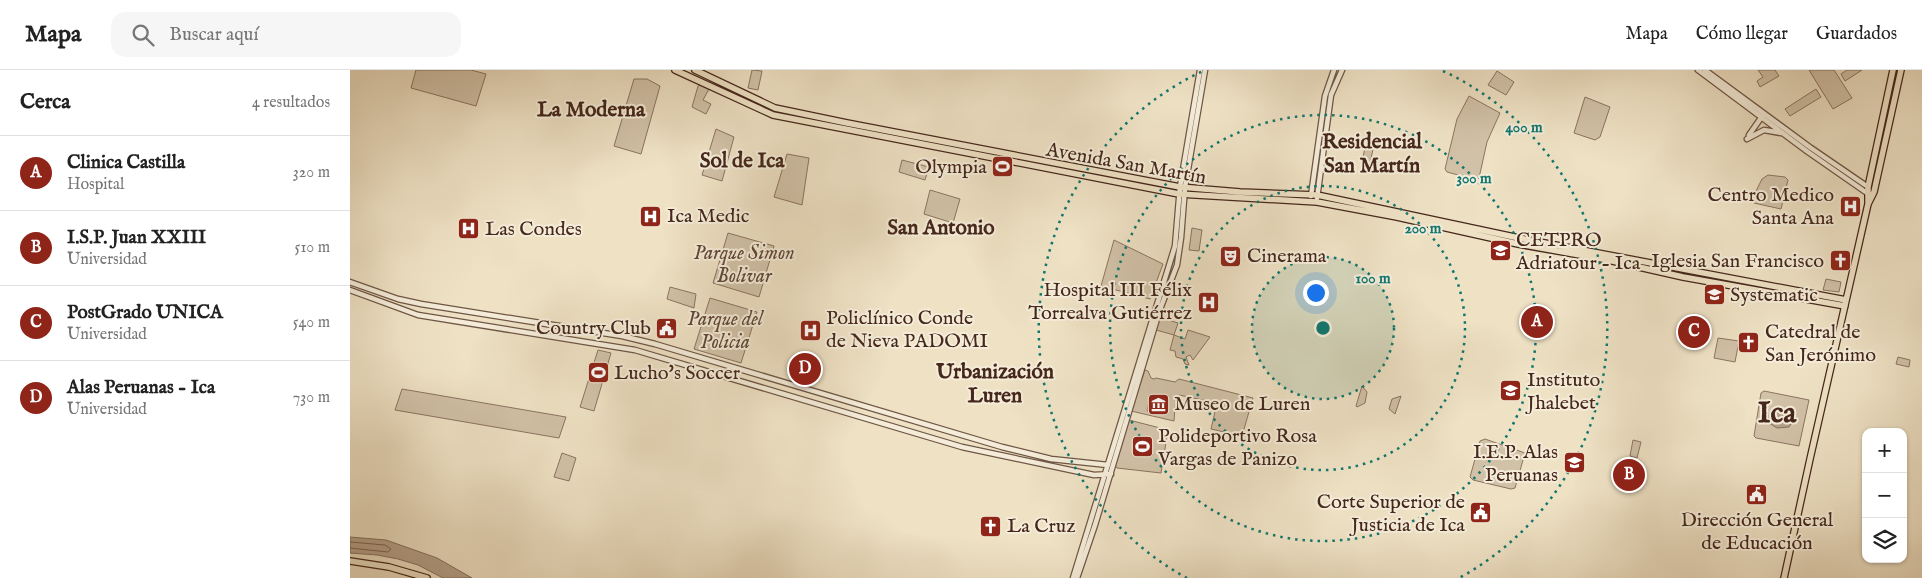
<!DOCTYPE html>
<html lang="es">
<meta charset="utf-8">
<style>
body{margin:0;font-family:"IM FELL English",serif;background:#f6f6f6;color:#222}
.controls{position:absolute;right:15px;bottom:15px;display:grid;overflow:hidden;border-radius:10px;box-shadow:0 1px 4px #0004}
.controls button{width:45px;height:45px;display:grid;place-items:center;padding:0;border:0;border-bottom:1px solid #e0e0e0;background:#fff;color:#222;font:25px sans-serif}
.you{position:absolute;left:965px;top:222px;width:18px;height:18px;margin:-12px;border:4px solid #fff;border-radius:50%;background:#1a73e8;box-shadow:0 0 0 8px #1a73e833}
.badge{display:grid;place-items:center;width:32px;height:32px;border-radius:50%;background:#8f2418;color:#fff;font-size:16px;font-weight:700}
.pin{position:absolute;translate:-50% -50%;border:2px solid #fff;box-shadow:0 1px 5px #0006}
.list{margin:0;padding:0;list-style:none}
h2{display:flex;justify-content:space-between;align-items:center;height:65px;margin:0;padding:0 20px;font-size:21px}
h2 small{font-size:16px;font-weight:400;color:#767676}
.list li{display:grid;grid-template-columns:32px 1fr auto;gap:15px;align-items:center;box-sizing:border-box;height:75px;padding:0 20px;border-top:1px solid #e0e0e0}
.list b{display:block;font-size:19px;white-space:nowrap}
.list p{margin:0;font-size:16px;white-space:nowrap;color:#767676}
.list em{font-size:16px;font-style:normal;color:#767676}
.icon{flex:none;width:28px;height:28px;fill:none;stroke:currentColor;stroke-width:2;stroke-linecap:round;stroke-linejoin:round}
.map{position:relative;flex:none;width:1572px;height:508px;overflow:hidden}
header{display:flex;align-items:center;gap:30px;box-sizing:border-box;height:70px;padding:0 25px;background:#fff;border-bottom:1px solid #e0e0e0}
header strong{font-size:24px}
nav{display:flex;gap:28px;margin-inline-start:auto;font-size:18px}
.search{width:350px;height:45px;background:#f6f6f6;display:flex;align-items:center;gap:12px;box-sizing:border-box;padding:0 18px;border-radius:15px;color:#767676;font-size:19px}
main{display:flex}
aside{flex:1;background:#fff}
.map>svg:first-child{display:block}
.green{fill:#d1c1a7;stroke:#8b7461;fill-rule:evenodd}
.water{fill:#b5a28b;stroke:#88715e}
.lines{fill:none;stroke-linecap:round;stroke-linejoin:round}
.shore{stroke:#7d6453;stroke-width:1}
.minor-casing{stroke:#6f5645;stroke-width:7}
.major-casing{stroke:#45271b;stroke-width:8}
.minor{stroke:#f4ecd9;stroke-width:4.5}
.major{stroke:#eee1c4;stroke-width:5.5}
.ring{fill:none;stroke:#0f766e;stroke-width:2.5;stroke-dasharray:2.5 5}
.labels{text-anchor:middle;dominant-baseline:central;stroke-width:4;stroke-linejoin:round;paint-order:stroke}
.street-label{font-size:20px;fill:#45271b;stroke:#f4ecd9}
.poi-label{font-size:20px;fill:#45271b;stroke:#f4ecd9;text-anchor:start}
.park-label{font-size:20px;font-style:italic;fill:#614637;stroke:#f4ecd9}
.neighbourhood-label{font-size:21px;font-weight:bold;fill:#45271b;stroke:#f4ecd9}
.town-label{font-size:30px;font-weight:bold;fill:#45271b;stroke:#f4ecd9}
.centre{fill:#0f766e;stroke:#f4ecd9;stroke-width:2.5}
.ring-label{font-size:15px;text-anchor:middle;font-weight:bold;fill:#0f766e;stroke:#f4ecd9;stroke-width:4;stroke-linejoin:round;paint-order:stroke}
</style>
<header>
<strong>Mapa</strong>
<div class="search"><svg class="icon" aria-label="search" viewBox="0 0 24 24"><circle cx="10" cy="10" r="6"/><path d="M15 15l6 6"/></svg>Buscar aquí</div>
<nav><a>Mapa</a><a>Cómo llegar</a><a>Guardados</a></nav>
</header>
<main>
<aside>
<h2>Cerca<small>4 resultados</small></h2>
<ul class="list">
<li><span class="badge">A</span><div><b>Clinica Castilla</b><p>Hospital</p></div><em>320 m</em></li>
<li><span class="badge">B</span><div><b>I.S.P. Juan XXIII</b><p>Universidad</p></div><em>510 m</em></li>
<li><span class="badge">C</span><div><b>PostGrado UNICA</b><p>Universidad</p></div><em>540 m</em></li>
<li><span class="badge">D</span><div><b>Alas Peruanas - Ica</b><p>Universidad</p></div><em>730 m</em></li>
</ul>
</aside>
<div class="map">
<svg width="1572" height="508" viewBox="0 0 1572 508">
<rect width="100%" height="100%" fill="#eee1c4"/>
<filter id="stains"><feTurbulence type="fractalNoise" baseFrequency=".004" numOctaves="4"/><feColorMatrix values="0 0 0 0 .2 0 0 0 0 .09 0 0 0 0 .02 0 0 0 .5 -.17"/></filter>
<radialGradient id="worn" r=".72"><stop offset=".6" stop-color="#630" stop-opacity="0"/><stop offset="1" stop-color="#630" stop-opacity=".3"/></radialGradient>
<path class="green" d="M66,0H121L136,4L126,36L61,18Z
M402,0L412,1L408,20L398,18Z
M1408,0H1425L1429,6L1410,17L1407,11L1413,7Z
M1459,0H1484L1502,28L1483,39Z
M1497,0H1512L1495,11L1491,4Z
M1147,1L1164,12L1156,25L1138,15Z
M284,9H297L310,16L291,84L264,76Z
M350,15L359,19L353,30L361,34L356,44L342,37L348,16Z
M1466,19L1471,27L1440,46L1435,39Z
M1119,26L1150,43L1137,72L1129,108L1127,110L1097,102L1095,99L1107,49Z
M1235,27L1260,37L1250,67L1245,70L1224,63Z
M366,59L384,67L372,111L352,105Z
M1015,78L1023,79L1020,94L1012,91Z
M437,84L459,88L452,135L424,127Z
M552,90L579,97L575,110L549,102Z
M1418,105L1435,107L1438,110L1431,139L1404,133L1401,131L1412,109Z
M580,120L610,129L603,153L574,144Z
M842,158L852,160L849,181L839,180Z
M378,163L424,176L409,227L363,213Z
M764,170L813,194L800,229L751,216Z
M1476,209L1491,212L1489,222L1473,220Z
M320,217L346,224L344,238L317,229Z
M360,228L407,242L391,293L344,279Z
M809,247L828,253L824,265L835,269L838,260L860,267L843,290L840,285L836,287L839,295L835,294L833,289L826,287L825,281L820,280L824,265L806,260Z
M1368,268L1389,271L1385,292L1364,288Z
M248,280L261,283L244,341L230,337Z
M1548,287L1560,290L1559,297L1546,294Z
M795,300L798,301L801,308L804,309L806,308L825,312L829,309L903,328L892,366L861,359L867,333L829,325L827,334L825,337L824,351L781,341ZM800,325L818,328L815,344L797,341Z
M1012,316L1017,322L1015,333L1007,337L1006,336Z
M52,319L216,347L209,368L45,340Z
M1414,321L1459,330L1449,376L1406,368L1404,366L1411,323Z
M1051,326L1045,344L1039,339L1042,329Z
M779,350L818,360L811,403L767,398L764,394L776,352Z
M1135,369L1175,383L1165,418L1161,419L1123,410L1120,407L1130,371Z
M1283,370L1291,372L1287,388L1280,386Z
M212,383L226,388L219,411L204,407Z"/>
<path class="water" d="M1426,337L1433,338L1441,344L1443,351L1439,357L1427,358L1419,353V343Z
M0,467L36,470L87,488L122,508H93L68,495L48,489L27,485L0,483Z"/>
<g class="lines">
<path class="shore" d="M0,472L35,475L41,479L38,482L0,478"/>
<defs>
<path id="minor" d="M1348,0L1458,82L1517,123
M1355,0L1461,78L1518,117
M1399,65L1413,45
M1397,69L1414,60L1431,63
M961,126L975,26L984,0
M967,128L981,25L992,0
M0,212L48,229L71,234L272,266L305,274L652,377L701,389L758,395
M0,220L68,245L285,280L612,377L744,405L761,404
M723,508L825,176L830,117L850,0
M727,508L745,455L809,242L827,195L831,168L835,117L855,0"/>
<path id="major" d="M325,0L423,45L829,124L967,132L1047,147L1168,174L1258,190L1333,207L1495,236
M345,0L425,38L497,53L830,117L890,122L967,125L1169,168L1496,230
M1518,132V117L1543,0
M0,491L39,497L77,508
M1434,508L1460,389L1518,134L1524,122L1551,0"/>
</defs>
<use href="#minor" class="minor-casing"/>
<use href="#major" class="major-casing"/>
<use href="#minor" class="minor"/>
<use href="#major" class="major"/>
</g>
<circle cx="973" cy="258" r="71" fill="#0f766e" fill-opacity=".12"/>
<g class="ring">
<circle cx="973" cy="258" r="71"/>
<circle cx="973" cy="258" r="142"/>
<circle cx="973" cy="258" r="213"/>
<path d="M837 508A284 284 0 0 1 853 1M1093 1A284 284 0 0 1 1109 508"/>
</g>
<defs>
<symbol id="stadium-square" viewBox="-11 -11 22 22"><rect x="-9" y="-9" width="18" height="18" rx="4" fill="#8f2418" stroke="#f4ecd9"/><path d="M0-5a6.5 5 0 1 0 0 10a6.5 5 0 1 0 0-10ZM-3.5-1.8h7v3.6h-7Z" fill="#fff"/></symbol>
<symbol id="hospital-square" viewBox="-11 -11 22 22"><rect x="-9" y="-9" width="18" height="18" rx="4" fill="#8f2418" stroke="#f4ecd9"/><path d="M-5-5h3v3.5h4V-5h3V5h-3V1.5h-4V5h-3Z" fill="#fff"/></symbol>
<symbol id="university-square" viewBox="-11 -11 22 22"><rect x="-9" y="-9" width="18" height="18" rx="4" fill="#8f2418" stroke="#f4ecd9"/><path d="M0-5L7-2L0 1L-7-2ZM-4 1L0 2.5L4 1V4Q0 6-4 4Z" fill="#fff"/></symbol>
<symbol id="theatre-square" viewBox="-11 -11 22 22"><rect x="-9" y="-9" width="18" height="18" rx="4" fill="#8f2418" stroke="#f4ecd9"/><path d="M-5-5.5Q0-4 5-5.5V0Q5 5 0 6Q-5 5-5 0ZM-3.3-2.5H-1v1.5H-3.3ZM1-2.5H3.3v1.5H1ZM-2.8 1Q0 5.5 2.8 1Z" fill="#fff"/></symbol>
<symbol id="church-square" viewBox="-11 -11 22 22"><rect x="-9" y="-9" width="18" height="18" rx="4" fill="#8f2418" stroke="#f4ecd9"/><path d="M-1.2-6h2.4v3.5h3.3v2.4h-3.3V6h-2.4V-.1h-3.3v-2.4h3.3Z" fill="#fff"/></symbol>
<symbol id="civic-square" viewBox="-11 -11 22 22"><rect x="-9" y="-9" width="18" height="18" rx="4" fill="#8f2418" stroke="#f4ecd9"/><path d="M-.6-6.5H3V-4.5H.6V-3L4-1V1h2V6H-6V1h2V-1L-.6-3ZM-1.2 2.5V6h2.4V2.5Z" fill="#fff"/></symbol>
<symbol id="museum-square" viewBox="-11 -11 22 22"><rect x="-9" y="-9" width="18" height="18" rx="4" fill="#8f2418" stroke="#f4ecd9"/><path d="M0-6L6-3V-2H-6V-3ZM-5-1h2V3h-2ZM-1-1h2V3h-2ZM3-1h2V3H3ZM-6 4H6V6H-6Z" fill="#fff"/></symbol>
</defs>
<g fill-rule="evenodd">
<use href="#stadium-square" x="640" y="84" width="25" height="25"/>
<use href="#hospital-square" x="1488" y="124" width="25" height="25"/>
<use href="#hospital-square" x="288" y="134" width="25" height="25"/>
<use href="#hospital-square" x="106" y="146" width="25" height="25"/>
<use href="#university-square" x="1138" y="168" width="25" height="25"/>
<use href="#theatre-square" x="868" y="174" width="25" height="25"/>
<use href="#church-square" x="1478" y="178" width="25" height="25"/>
<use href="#university-square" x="1352" y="212" width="25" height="25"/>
<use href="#hospital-square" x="846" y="220" width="25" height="25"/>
<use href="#civic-square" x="304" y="246" width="25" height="25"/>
<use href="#hospital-square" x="448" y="248" width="25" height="25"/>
<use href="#church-square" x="1386" y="260" width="25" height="25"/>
<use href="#stadium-square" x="236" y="290" width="25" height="25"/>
<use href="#university-square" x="1148" y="308" width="25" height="25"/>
<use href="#museum-square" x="796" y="322" width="25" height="25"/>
<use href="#stadium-square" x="780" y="364" width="25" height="25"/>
<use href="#university-square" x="1212" y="380" width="25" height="25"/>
<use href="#civic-square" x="1394" y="412" width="25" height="25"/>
<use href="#civic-square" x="1118" y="430" width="25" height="25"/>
<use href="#church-square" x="628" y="444" width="25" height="25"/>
</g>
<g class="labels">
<g class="street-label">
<text transform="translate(776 94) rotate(10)">Avenida San Martín</text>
</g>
<g class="poi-label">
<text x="637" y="97" text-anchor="end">Olympia</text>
<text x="1484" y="125" text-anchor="end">Centro Medico<tspan x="1484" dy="23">Santa Ana</tspan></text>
<text x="317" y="146">Ica Medic</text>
<text x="135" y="159">Las Condes</text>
<text x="1166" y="170">CETPRO<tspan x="1166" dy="23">Adriatour - Ica</tspan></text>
<text x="897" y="186">Cinerama</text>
<text x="1474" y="191" text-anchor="end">Iglesia San Francisco</text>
<text x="842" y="220" text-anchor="end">Hospital III Félix<tspan x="842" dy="23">Torrealva Gutiérrez</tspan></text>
<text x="1380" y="225">Systematic</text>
<text x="476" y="248">Policlínico Conde<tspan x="476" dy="23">de Nieva PADOMI</tspan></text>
<text x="301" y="258" text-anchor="end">Country Club</text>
<text x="1415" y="262">Catedral de<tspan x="1415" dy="23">San Jerónimo</tspan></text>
<text x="264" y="303">Lucho's Soccer</text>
<text x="1177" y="310">Instituto<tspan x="1177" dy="23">Jhalebet</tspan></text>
<text x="824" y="334">Museo de Luren</text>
<text x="808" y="366">Polideportivo Rosa<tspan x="808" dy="23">Vargas de Panizo</tspan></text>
<text x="1208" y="382" text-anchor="end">I.E.P. Alas<tspan x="1208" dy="23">Peruanas</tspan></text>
<text x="1115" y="432" text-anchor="end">Corte Superior de<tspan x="1115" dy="23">Justicia de Ica</tspan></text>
<text x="1407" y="450" text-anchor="middle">Dirección General<tspan x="1407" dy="23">de Educación</tspan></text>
<text x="657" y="456">La Cruz</text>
</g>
<g class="park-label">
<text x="394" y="183">Parque Simon<tspan x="394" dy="23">Bolivar</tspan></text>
<text x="375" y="249">Parque del<tspan x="375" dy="23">Policia</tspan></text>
</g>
<g class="neighbourhood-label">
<text x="241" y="40">La Moderna</text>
<text x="1022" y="72">Residencial<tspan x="1022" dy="24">San Martín</tspan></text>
<text x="392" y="91">Sol de Ica</text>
<text x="591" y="158">San Antonio</text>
<text x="645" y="302">Urbanización<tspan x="645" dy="24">Luren</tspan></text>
</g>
<g class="town-label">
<text x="1427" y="344">Ica</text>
</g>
</g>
<circle cx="973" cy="258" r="8" class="centre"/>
<g class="ring-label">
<text x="1174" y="62">400 m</text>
<text x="1124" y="113">300 m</text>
<text x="1073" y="163">200 m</text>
<text x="1023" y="213">100 m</text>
</g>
<rect width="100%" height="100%" filter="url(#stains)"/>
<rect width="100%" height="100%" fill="url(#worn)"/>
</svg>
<div class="controls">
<button>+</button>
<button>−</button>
<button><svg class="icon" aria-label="layers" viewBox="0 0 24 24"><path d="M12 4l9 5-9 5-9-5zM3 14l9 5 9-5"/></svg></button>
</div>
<div class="you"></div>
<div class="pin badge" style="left:1187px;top:252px">A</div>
<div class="pin badge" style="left:1279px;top:405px">B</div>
<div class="pin badge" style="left:1344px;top:262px">C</div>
<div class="pin badge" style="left:455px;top:299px">D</div>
</div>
</main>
